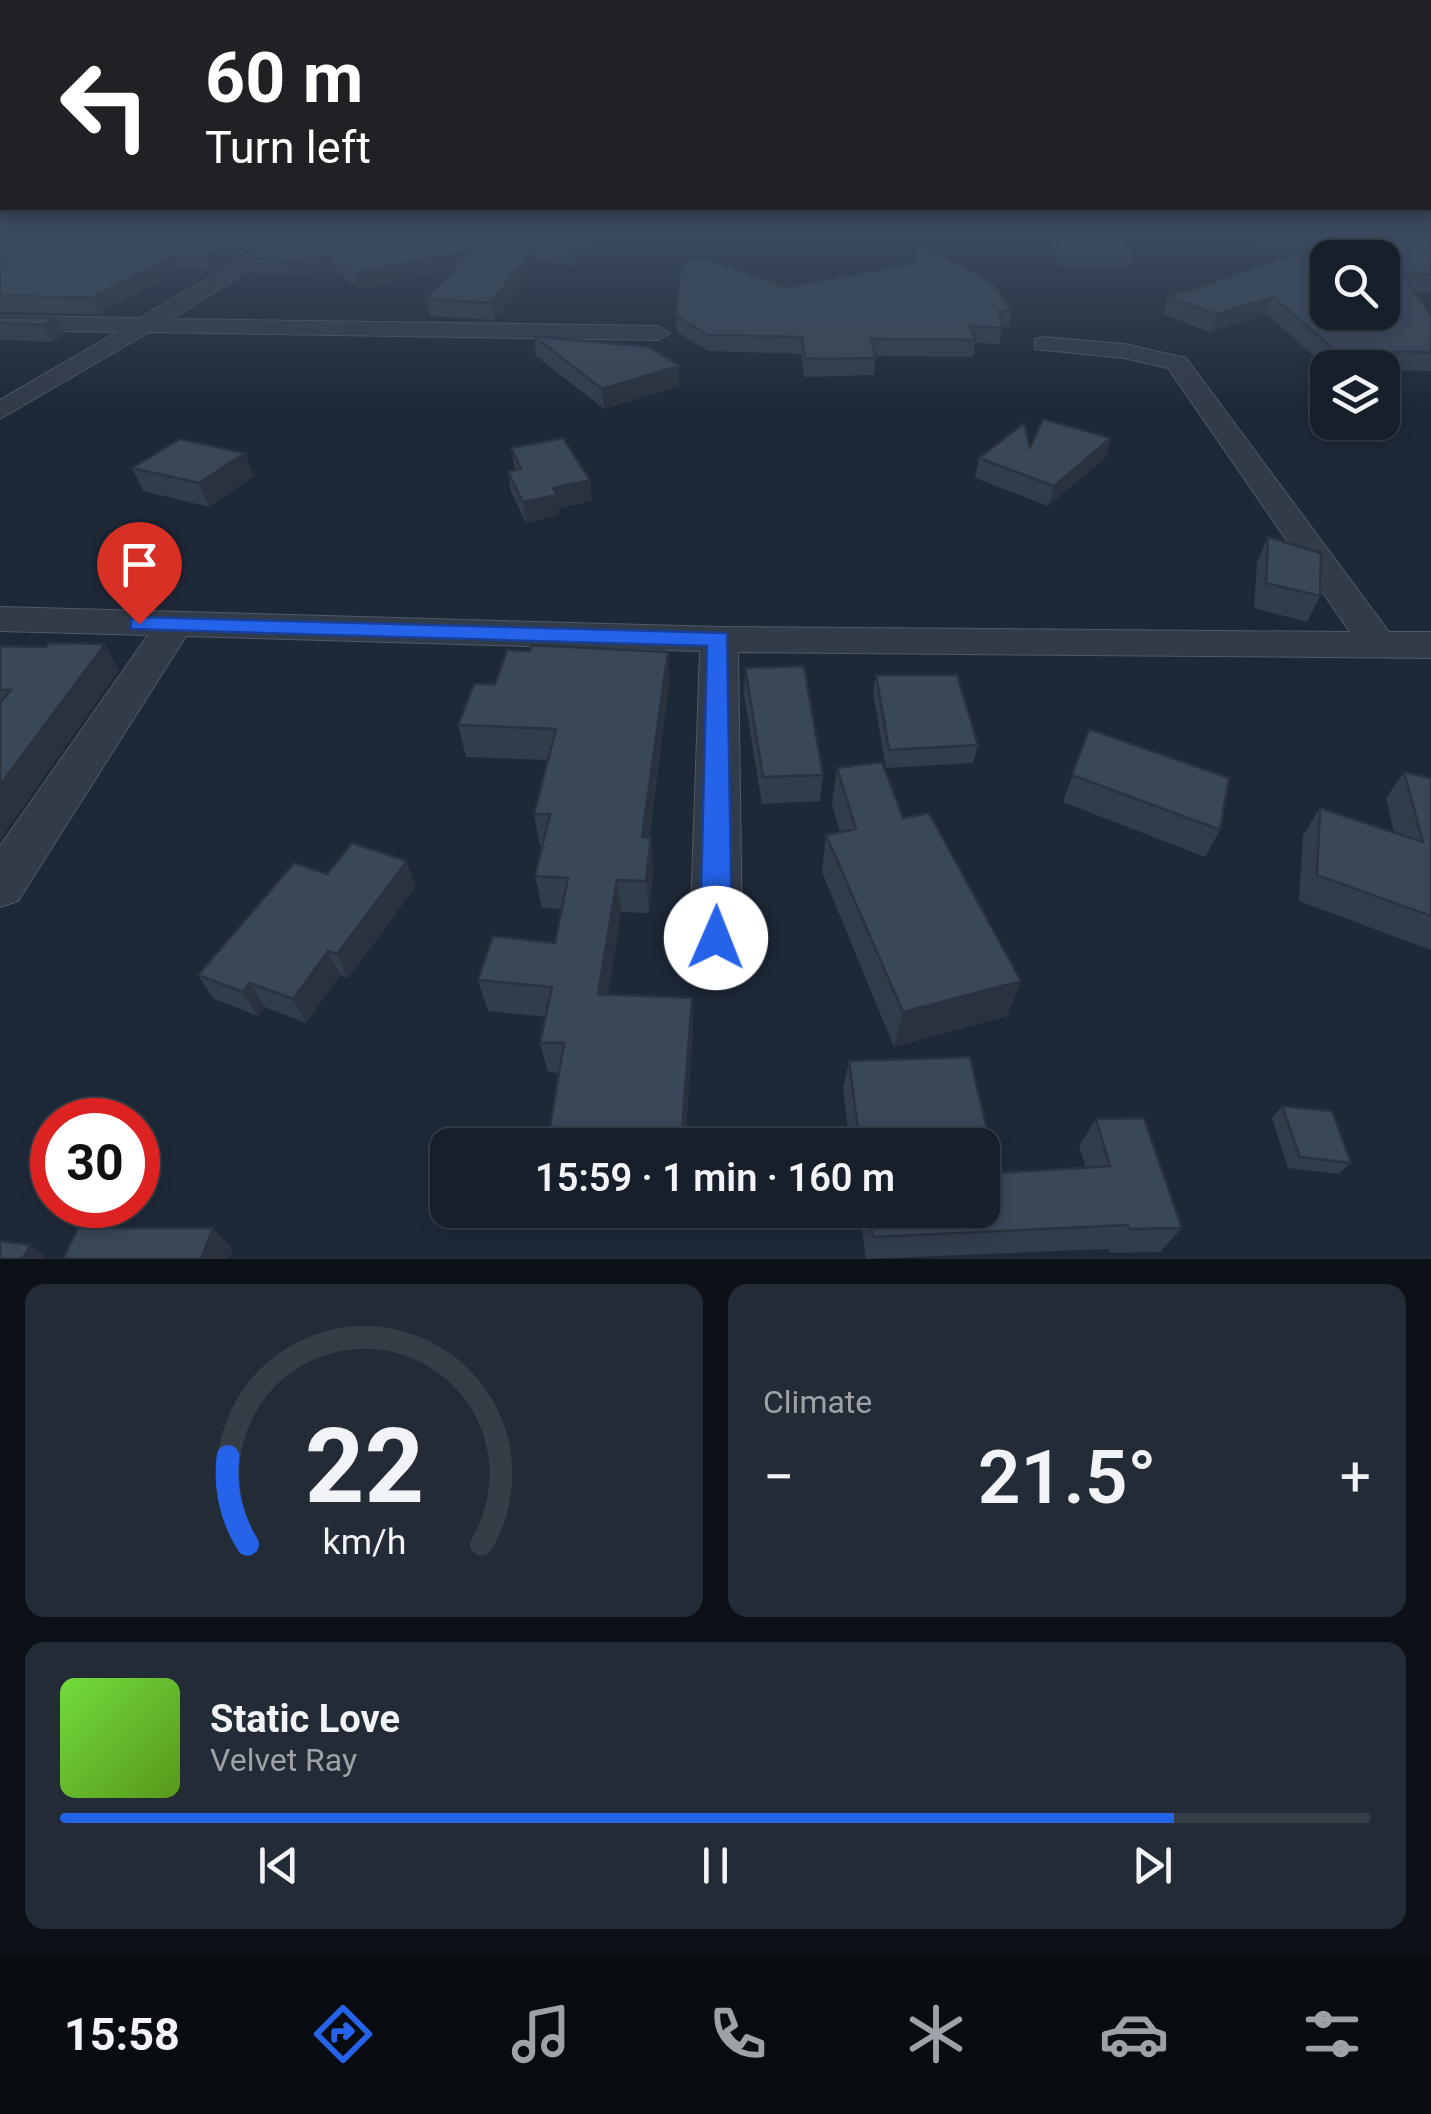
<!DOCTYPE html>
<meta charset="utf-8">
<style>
:root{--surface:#161f2a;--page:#232c36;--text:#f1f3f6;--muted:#9ea2a8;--line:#353d47;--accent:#2563eb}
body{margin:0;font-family:Roboto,sans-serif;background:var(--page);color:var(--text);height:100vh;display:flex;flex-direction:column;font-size:38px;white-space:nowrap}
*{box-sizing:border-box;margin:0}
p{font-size:32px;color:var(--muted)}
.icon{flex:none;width:55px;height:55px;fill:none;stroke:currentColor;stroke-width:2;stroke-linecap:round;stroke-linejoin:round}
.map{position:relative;height:1259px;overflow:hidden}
.details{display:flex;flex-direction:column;gap:25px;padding:25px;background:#0c1117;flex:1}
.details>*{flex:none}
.guide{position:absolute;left:0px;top:0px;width:1432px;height:210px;box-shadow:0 5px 15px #0003,0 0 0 2px var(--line);background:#202124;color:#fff;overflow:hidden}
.controls{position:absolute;left:1310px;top:240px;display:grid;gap:20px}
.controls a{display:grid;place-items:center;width:90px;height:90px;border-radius:20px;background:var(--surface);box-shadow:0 5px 15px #0003,0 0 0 2px var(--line);font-size:50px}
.speed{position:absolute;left:30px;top:1098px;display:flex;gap:20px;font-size:50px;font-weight:700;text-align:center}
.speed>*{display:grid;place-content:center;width:130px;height:130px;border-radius:50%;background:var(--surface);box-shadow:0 5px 15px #0003,0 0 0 2px var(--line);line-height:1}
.speed .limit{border:15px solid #d22;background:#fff;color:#111}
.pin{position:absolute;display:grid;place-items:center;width:85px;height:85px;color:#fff;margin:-102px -42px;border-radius:50% 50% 50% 0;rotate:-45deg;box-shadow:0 0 10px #0007}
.pin .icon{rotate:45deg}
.me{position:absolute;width:110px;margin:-55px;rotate:1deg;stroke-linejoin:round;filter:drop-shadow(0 0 8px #0008)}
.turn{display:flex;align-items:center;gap:35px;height:210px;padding:0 40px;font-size:45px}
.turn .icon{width:130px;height:130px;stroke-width:2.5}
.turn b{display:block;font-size:70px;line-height:85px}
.big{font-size:75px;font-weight:600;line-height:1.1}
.details .widget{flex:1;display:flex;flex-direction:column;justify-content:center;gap:15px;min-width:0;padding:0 35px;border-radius:20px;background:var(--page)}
.details .dial{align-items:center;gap:0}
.dial svg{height:260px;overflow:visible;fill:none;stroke:var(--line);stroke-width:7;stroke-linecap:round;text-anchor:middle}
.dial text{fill:var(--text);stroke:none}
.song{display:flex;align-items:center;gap:30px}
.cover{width:120px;height:120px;border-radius:15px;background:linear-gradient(135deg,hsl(100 70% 55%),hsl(90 70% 35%))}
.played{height:10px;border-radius:5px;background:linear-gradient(90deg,var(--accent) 85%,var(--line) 85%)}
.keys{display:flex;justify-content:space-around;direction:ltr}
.heat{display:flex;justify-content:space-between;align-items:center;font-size:55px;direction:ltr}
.details .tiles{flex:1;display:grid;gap:25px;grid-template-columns:1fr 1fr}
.widget:last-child{grid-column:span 2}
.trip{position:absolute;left:430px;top:1128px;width:570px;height:100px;border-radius:20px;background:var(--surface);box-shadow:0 5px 15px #0003,0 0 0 2px var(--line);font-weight:600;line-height:100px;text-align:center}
.dock{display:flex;height:160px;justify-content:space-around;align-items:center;background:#090c11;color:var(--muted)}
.dock .icon{width:70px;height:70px}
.dock .active{color:var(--accent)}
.dock b{font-size:45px;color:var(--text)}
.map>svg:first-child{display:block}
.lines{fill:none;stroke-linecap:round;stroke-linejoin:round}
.minor-casing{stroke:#4f5866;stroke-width:2}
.minor{fill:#323b48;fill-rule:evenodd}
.wall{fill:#323d4c}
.shaded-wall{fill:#29323e}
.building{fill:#3a4758;stroke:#29323e;stroke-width:2.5;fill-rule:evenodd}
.route{fill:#2563eb;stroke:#184099;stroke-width:2.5}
</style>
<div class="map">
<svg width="1431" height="1259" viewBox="0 0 1431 1259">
<rect width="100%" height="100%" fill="#1e2938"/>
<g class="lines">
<defs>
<path id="minor" d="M290,230H313L171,319L658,326L670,333L658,340L149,332L0,419V400L117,332L0,330V316L140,318Z
M1043,337L1124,344L1186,358L1389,632H1431V658L738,652L742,939L734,956L716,962L698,956L690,939L700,651L186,636L18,901L0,907V846L148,635L0,631V607L719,627L1350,632L1168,368L1124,358L1035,349V339Z"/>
</defs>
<use href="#minor" class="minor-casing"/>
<use href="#minor" class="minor"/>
</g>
<path class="wall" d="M0,230H283L213,271L181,269L99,314L0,312Z
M290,230H600L577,269L567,263L537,262L494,320L430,316L426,299L455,269L359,289L335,271L291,276L251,273L246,258Z
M926,230H1119L1134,256L1130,270L1058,266L1045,234Z
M1205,230H1431V293L1414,290L1431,316V371L1382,370V368H1328V369L1267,314L1210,332L1163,314L1168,297L1299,253L1204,232Z
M786,287L1012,311L1009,327H1002L999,344L975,343L973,357L875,356L874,375L804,377L801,354L708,351L677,332L676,316Z
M0,317L56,318L64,335L51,342L0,340Z
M534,336L679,366V386L604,409L536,356Z
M1111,438L1106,457L1048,506L975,478L979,458L1030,447Z
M511,448L592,501L559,508V515L526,523L511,492L508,472L515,470Z
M245,453L254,476L209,507L143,491L132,468Z
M1268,537L1320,596L1307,622L1254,608L1257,562Z
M0,646L119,670L0,839Z
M668,652L669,684L649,838L653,870L649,913L621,912L608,994L692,998L693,1028L685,1145H547L559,1073L548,1072L540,1043L546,1017L488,1011L478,980L555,943L562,909L542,908L535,876L542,846H540L534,814L548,760L466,757L458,725L495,684Z
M745,668L823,775L820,801L762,804L744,694Z
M876,675L978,745L973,763L886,768L873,693Z
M1089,729L1220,830L1205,857L1063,802Z
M837,768L903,818L1007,1016L894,1047L822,872L826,835L840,832L832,804Z
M1404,772L1431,778V950L1299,901L1303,835L1320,808L1394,833L1386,798Z
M327,874L416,886L348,978L340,975L306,1023L265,1007L258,1016L214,999L198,975Z
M970,1057L997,1173L1086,1168L1079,1146L1096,1119L1144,1118L1182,1228L1160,1252L1110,1253L1108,1249L866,1259L859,1210H982V1145H850L843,1089L849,1061Z
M1282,1106L1351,1163L1339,1174L1288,1168L1272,1118Z"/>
<path class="shaded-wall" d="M253,230H283L213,271L207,256Z
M590,230H600L577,269L575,254Z
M535,247L537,262L494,320L491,303Z
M473,250L476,265L359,289L355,273Z
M176,254L181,269L99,314L92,297Z
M331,256L335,271L291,276L286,261Z
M1273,297L1267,314L1210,332L1217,314Z
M56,318L64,335L51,342L43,325Z
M679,366V386L604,409L602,389Z
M1111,438L1106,457L1048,506L1054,486Z
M245,453L254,476L209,507L199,483Z
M590,480L592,501L559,508V515L526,523L523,502L553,488Z
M105,644L119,670L0,839V785Z
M668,652L669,684L644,869L642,837Z
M651,838L653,870L649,913L646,881Z
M407,861L416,886L348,978L337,954Z
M617,880L621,912L603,1025L598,994Z
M328,951L340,975L306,1023L293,999Z
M1021,981L1007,1016L894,1047L903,1012Z
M250,983L265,1007L258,1016L243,992Z
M692,998L693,1028L685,1145H681Z
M213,1228L233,1249L229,1259H201Z
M31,1245L45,1256L43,1259H22Z"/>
<path class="building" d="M0,230H253L207,256L176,254L92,297L0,296Z
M290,230H590L575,254L566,248L535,247L491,303L426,299L473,250L355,273L331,256L286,261L246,258Z
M1052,230H1119L1134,256L1061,253Z
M1272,230H1431V275L1402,271L1431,316V352L1336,351L1273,297L1217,314L1168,297L1330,243ZM1328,258H1382V312H1328Z
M918,244L992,282L1012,311H999L1003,328L970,326L976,340L871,339L876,358L805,359L802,337L708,335L676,316L681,264L704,257L786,287L912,264Z
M0,317L56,318L43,325L0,323Z
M534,336L649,347L679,366L602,389Z
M1043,419L1111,438L1054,486L979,458L1024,423L1030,447Z
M563,438L590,480L553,488L557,495L523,502L508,472L521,469L511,448Z
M180,439L245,453L199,483L132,468Z
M1268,537L1321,553L1320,596L1266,583Z
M49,643L105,644L0,785V703L11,690H0V646L46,647Z
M531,645L668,652L642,837L651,838L646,881L617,880L598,994L692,998L681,1145H547L564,1043H540L552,987L478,980L493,936L555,943L568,878L535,876L550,814H534L556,729L458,725L474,684H495L507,650L530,651Z
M804,666L823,775L763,777L745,668Z
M876,675H957L978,745L889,750Z
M1089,729L1229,778L1220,830L1072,775Z
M882,762L903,818L929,813L1021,981L903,1012L826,835L856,829L837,768Z
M1404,772L1431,778V916L1317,875L1320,808L1423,842Z
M352,843L407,861L337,954L328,951L293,999L250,983L243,992L198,975L294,863L327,874Z
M970,1057L997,1173L1110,1166L1096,1119L1144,1118L1182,1228L1129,1229L1128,1225L873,1237L869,1210H982V1145H860L849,1061Z
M1282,1106L1332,1111L1351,1163L1300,1157Z
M78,1228H213L201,1259H63Z
M0,1241L31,1245L22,1259H0Z"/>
<linearGradient id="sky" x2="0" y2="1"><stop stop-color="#10171f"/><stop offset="0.57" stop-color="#3b495e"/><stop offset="1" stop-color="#3b495e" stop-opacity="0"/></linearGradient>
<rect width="1431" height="407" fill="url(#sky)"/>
<path class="route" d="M139,617L727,633L732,938L727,949L716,953L705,949L700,938L707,646L131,629V619Z"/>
</svg>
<div class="controls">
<a><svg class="icon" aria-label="search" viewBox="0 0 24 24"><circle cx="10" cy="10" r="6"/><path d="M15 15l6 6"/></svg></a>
<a><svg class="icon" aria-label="layers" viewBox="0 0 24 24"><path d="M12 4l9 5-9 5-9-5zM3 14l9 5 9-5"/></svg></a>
</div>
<div class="speed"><div class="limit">30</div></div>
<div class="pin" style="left:139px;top:624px;background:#d93025"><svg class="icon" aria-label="arrive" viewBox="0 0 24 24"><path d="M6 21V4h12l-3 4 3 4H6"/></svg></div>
<svg class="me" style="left:716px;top:938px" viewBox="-20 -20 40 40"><circle r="19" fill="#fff"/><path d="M0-13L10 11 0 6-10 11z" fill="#2563eb"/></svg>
<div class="trip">15:59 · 1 min · 160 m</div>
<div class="guide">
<div class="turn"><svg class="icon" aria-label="left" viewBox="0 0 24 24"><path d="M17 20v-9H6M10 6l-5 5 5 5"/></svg><div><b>60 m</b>Turn left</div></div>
</div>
</div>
<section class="details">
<div class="tiles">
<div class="widget dial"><svg viewBox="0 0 100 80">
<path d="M14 69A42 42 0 1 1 86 69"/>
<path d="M14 69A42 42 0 0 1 8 42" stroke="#2563eb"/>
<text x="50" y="56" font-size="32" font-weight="700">22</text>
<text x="50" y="72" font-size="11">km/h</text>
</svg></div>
<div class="widget"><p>Climate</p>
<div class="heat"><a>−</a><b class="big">21.5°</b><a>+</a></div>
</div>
<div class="widget">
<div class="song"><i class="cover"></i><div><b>Static Love</b><p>Velvet Ray</p></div></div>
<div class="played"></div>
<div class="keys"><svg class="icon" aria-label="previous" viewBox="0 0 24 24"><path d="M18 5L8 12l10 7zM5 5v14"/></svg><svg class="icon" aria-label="pause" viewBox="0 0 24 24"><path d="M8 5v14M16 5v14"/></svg><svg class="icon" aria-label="next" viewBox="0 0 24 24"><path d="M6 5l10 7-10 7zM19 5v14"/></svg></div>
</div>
</div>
</section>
<nav class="dock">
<b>15:58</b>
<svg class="icon active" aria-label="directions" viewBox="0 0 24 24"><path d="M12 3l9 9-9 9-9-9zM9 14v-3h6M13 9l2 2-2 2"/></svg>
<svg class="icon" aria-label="music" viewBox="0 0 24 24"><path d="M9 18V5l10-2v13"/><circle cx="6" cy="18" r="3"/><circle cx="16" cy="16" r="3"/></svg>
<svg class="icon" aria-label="phone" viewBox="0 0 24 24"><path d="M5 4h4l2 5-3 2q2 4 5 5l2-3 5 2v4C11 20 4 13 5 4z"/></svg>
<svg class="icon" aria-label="climate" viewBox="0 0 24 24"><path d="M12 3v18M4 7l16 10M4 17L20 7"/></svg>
<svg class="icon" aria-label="car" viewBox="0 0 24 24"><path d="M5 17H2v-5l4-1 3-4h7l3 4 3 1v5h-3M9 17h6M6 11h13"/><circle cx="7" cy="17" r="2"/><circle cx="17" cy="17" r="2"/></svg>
<svg class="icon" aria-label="filters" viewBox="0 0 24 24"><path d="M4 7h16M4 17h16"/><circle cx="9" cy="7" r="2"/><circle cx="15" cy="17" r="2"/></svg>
</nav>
